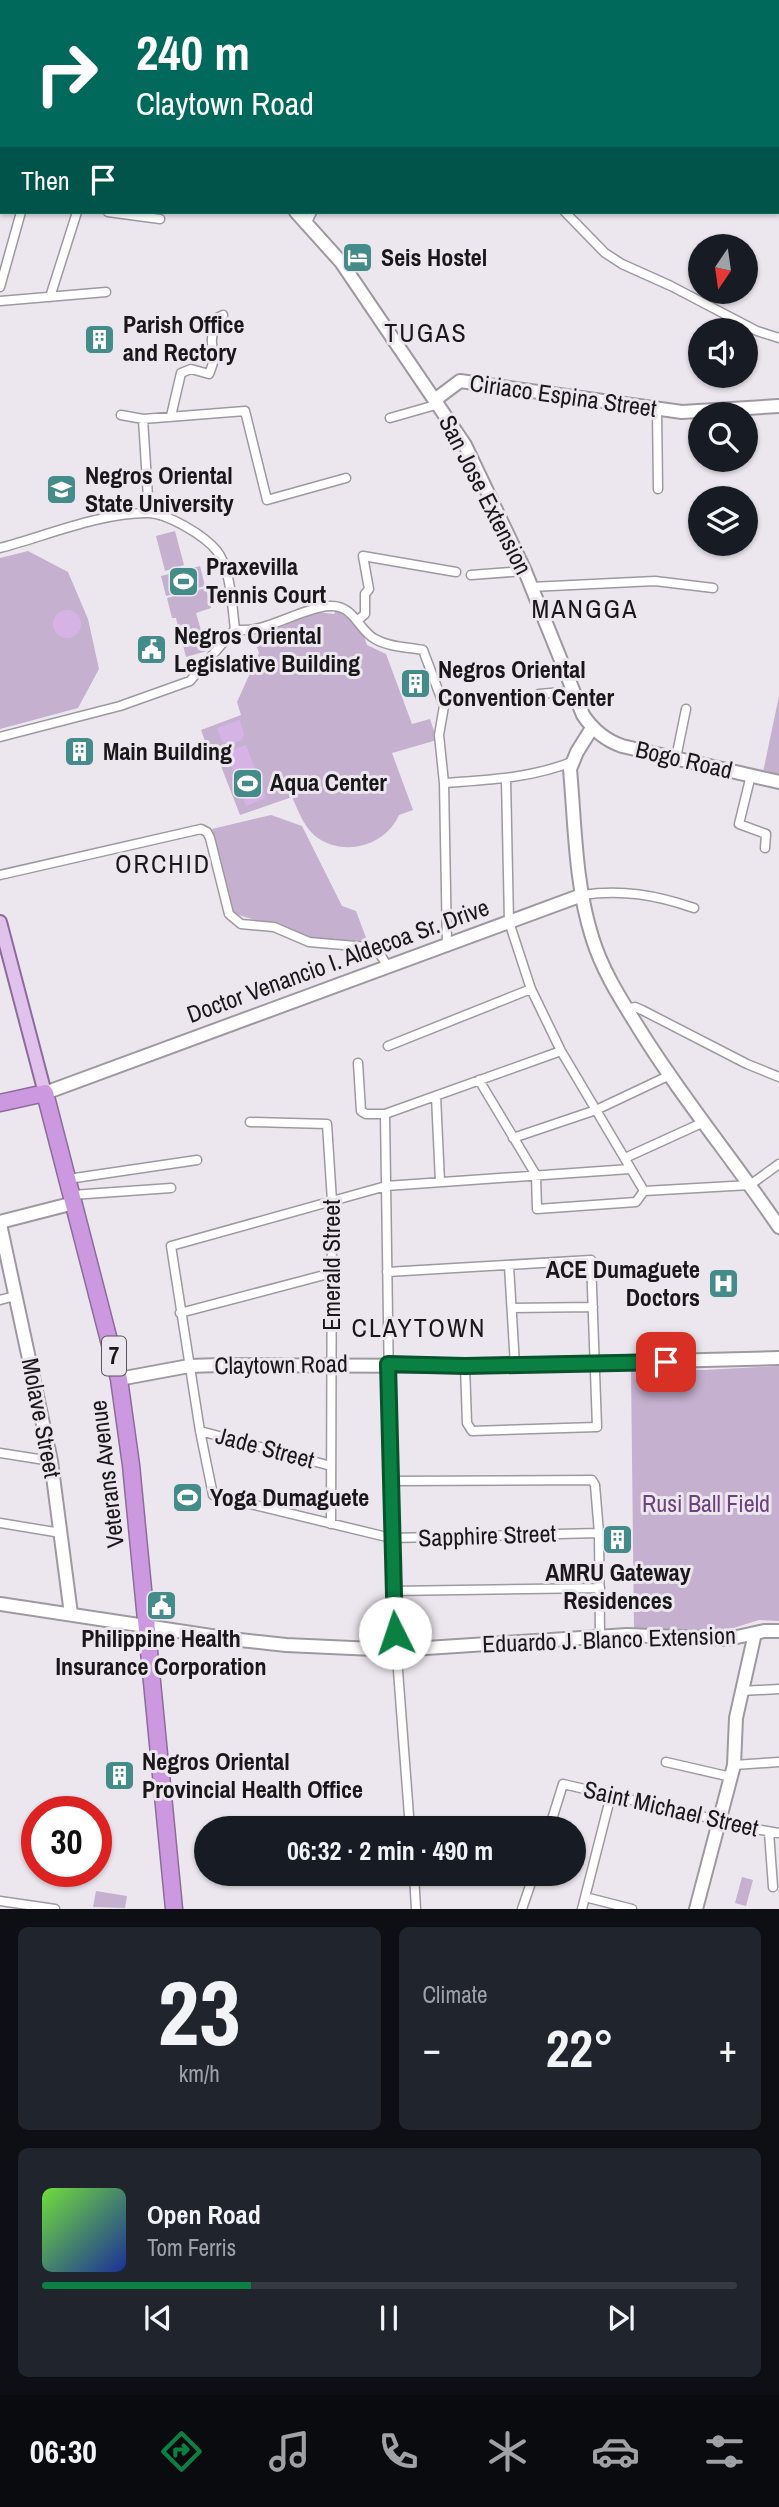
<!DOCTYPE html>
<meta charset="utf-8">
<style>
:root{--surface:#171b24;--page:#20242c;--text:#f1f3f6;--muted:#9ea1a6;--line:#363941;--accent:#0b8043}
body{margin:0;font-family:"Archivo Narrow",sans-serif;background:var(--page);color:var(--text);height:100vh;display:flex;flex-direction:column;font-size:26px;white-space:nowrap}
*{box-sizing:border-box;margin:0}
p{font-size:23px;color:var(--muted)}
.icon{flex:none;width:38px;height:38px;fill:none;stroke:currentColor;stroke-width:2;stroke-linecap:round;stroke-linejoin:round}
.map{position:relative;height:1909px;overflow:hidden}
.details{display:flex;flex-direction:column;gap:18px;padding:18px;background:#0d0f14;flex:1}
.details>*{flex:none}
.hud{position:absolute;left:0px;top:0px;width:780px;height:214px;box-shadow:0 2px 5px #0004;background:#00695c;color:#fff;overflow:hidden}
.needle{width:46px;rotate:193deg}
.tools{position:absolute;left:688px;top:234px;display:grid;gap:14px}
.tools a{display:grid;place-items:center;width:70px;height:70px;border-radius:50%;background:var(--surface);box-shadow:0 2px 5px #0004;font-size:35px}
.speed{position:absolute;left:21px;top:1796px;display:flex;gap:14px;font-size:35px;font-weight:700;text-align:center}
.speed>*{display:grid;place-content:center;width:91px;height:91px;border-radius:50%;background:var(--surface);box-shadow:0 2px 5px #0004;line-height:1}
.speed .limit{border:10px solid #d22;background:#fff;color:#111}
.pin{position:absolute;display:grid;place-items:center;width:60px;height:60px;color:#fff;margin:-30px;border-radius:14px;box-shadow:0 4px 10px #0006}
.me{position:absolute;width:77px;margin:-38px;rotate:356deg;stroke-linejoin:round;filter:drop-shadow(0 0 5px #0008)}
.turn{display:flex;align-items:center;gap:24px;height:147px;padding:0 21px;font-size:32px}
.turn .icon{width:91px;height:91px;stroke-width:2.5}
.turn b{display:block;font-size:49px;line-height:60px}
.then{display:flex;align-items:center;height:66px;padding:0 21px;background:#0003;gap:14px;font-size:26px}
.big{font-size:52px;font-weight:700;line-height:1.1}
.details .card{flex:1;display:flex;flex-direction:column;justify-content:center;gap:10px;min-width:0;padding:0 24px;border-radius:10px;background:var(--page)}
.details .dial{align-items:center;gap:0}
.dial b{font-size:91px;line-height:1}
.song{display:flex;align-items:center;gap:21px}
.cover{width:84px;height:84px;border-radius:10px;background:linear-gradient(135deg,hsl(100 70% 55%),hsl(230 70% 35%))}
.played{height:7px;border-radius:4px;background:linear-gradient(90deg,var(--accent) 30%,var(--line) 30%)}
.keys{display:flex;justify-content:space-around;direction:ltr}
.heat{display:flex;justify-content:space-between;align-items:center;font-size:38px;direction:ltr}
.details .tiles{flex:1;display:grid;gap:18px;grid-template-columns:1fr 1fr}
.card:last-child{grid-column:span 2}
.trip{position:absolute;left:194px;top:1816px;width:392px;height:70px;border-radius:35px;background:var(--surface);box-shadow:0 2px 5px #0004;font-weight:700;line-height:70px;text-align:center}
.dock{display:flex;height:112px;justify-content:space-around;align-items:center;background:#090b0e;color:var(--muted)}
.dock .icon{width:49px;height:49px}
.dock .active{color:var(--accent)}
.dock b{font-size:32px;color:var(--text)}
.map>svg:first-child{display:block}
.green{fill:#c5b0cf}
.water{fill:#d6b3e5}
.lines{fill:none;stroke-linecap:round;stroke-linejoin:round}
.street-casing{stroke:#9e99a0;stroke-width:11}
.secondary-casing{stroke:#9e99a0;stroke-width:16}
.primary-casing{stroke:#8d6c9b;stroke-width:16}
.highway-casing{stroke:#8d6c9b;stroke-width:19}
.street{stroke:#fff;stroke-width:8}
.secondary{stroke:#fff;stroke-width:12}
.primary{stroke:#e0c2ed;stroke-width:12}
.highway{stroke:#cc99e1;stroke-width:16}
.route-casing{stroke:#07532c;stroke-width:18}
.route{stroke:#0b8043;stroke-width:12}
.labels{text-anchor:middle;stroke-width:6;stroke-linejoin:round;paint-order:stroke}
.shield{fill:#ece7ee;stroke:#58555a;stroke-width:2}
.shield-label{font-size:23px;font-weight:bold;fill:#19171a}
.poi-label{font-size:24px;font-weight:bold;fill:#19171a;stroke:#ece7ee;text-anchor:start}
.street-label{font-size:24px;fill:#19171a;stroke:#ece7ee}
.park-label{font-size:24px;fill:#6d407f;stroke:#ece7ee}
.neighbourhood-label{font-size:26px;letter-spacing:2px;fill:#19171a;stroke:#ece7ee}
</style>
<div class="map">
<svg width="779" height="1909" viewBox="0 0 779 1909">
<rect width="100%" height="100%" fill="#ece7ee"/>
<path class="green" d="M175,531L184,565L165,571L156,536Z
M28,551L68,572L88,619L99,669L78,708L0,729V558Z
M200,566L205,586L166,596L161,576Z
M206,588L211,608L196,613L207,651L186,657L176,618H172L167,598Z
M337,609L358,620L367,645L386,654L412,724L430,719L437,740L392,753L413,810L399,815C385,847 341,858 314,835C303,825 298,810 292,797L240,815L219,761L213,763L201,730L241,715L237,702L259,653L253,637L317,612L334,614Z
M779,696V776L763,772Z
M271,815L302,826L342,906L356,911L368,943L306,938L285,929L232,913L212,829Z
M779,1366V1621L759,1620L724,1631L634,1630L631,1369L704,1370Z
M742,1877L753,1880L746,1906L735,1903Z
M96,1891L127,1896L125,1908L93,1907Z"/>
<path class="water" d="M53 624a14 14 0 1 1 28 0a14 14 0 1 1-28 0Z
M240,720L244,734L242,740L228,745L222,741L217,728Z
M246,745L266,798L246,806L226,752Z"/>
<g class="lines">
<defs>
<path id="street" d="M454,2L455,0
M710,2L711,0
M775,2L776,0
M0,201H2
M108,212L160,219
M565,212L605,253L622,264L671,286L757,331L779,338
M307,222L312,212
M0,287L21,212
M50,297L77,212
M0,301L106,292
M657,409L658,489
M121,415L143,419L245,411L267,500L346,478
M171,416L181,373L191,369L209,374C216,357 213,360 212,343C211,335 215,326 217,318L223,315
M390,418L439,404
M143,419L149,513
M0,548C46,536 99,513 147,513C167,513 204,535 217,551C231,569 232,607 235,629L190,681L120,706L0,737
M471,575L525,571
M531,587L655,581L713,588
M358,620L365,614V594L369,589L363,556L456,572
M235,629C261,636 300,608 329,606C354,604 358,630 375,639C389,647 407,647 423,650L444,706L439,735L444,783L447,945
M539,694L574,691
M676,758L686,709
M751,775L739,824L766,834L765,848
M506,779L509,922L531,989L561,1051L644,1191
M444,783C488,780 533,778 574,761
M0,875L201,829L207,832L210,838L229,914L241,924L274,927L309,942L367,947L380,954L388,967
M582,895C622,889 656,895 694,908
M626,1009L635,1007L642,1010L747,1064L779,1077
M388,1046L531,989
M358,1063L361,1111L366,1114H385L561,1051
M479,1080L536,1175L537,1209L636,1202L644,1191
M436,1096L440,1182
M385,1114L392,1591L410,1829
M250,1122L327,1124L332,1201L331,1524
M513,1138L596,1110L668,1076
M625,1158L704,1122
M68,1179L197,1160
M644,1191L750,1185L779,1164
M72,1195L171,1188
M509,1266L515,1365
M387,1272L591,1260L597,1427L472,1431L467,1423L465,1366
M0,1300L15,1296
M512,1308L593,1307
M180,1313L332,1273
M200,1431L331,1466
M0,1453L51,1461
M390,1481L592,1480L595,1485L599,1533L600,1637
M0,1523L61,1533
M599,1533L391,1538L213,1495L200,1431L171,1246L386,1186L630,1169
M392,1591L600,1588
M741,1691L779,1689
M666,1762L731,1777
M734,1765L779,1762
M549,1829L563,1784L761,1830L779,1833
M769,1832L773,1887
M414,1874L416,1909
M585,1897L632,1909
M0,1901L55,1909
M522,1909L534,1874
M582,1909L611,1795"/>
<path id="secondary" d="M0,10L2,12
M296,212L341,262L465,445L525,571L583,715C593,730 605,740 622,746L779,782
M436,399L460,381L682,412L779,406
M592,728L577,752L570,769C575,825 575,883 592,937C602,970 620,998 638,1027C681,1097 733,1159 779,1227
M45,1093L582,895
M0,1222L74,1203
M0,1224L51,1461L71,1614
M119,1379L189,1366L221,1365L465,1366L779,1358
M0,1604L231,1639L286,1645L396,1650L627,1635L728,1639L764,1631H779
M696,1909L734,1765L736,1718L755,1633"/>
<path id="primary" d="M0,922L45,1093"/>
<path id="highway" d="M0,1103L45,1093L119,1379L131,1465L174,1909"/>
</defs>
<use href="#street" class="street-casing"/>
<use href="#secondary" class="secondary-casing"/>
<use href="#primary" class="primary-casing"/>
<use href="#highway" class="highway-casing"/>
<use href="#street" class="street"/>
<use href="#secondary" class="secondary"/>
<use href="#primary" class="primary"/>
<use href="#highway" class="highway"/>
</g>
<g class="lines">
<defs>
<path id="route" d="M395,1633L388,1364L465,1366L666,1362"/>
</defs>
<use href="#route" class="route-casing"/>
<use href="#route" class="route"/>
</g>
<defs>
<symbol id="hotel-square" viewBox="-11 -11 22 22"><rect x="-9" y="-9" width="18" height="18" rx="4" fill="#448c89" stroke="#ece7ee"/><path d="M-6-4.5h1.5V1H6V5H4.5V3h-9V5H-6ZM-4 0a1.8 1.8 0 1 1 3.6 0ZM.5 0V-2.5h3Q6-2.5 6 0Z" fill="#fff"/></symbol>
<symbol id="building-square" viewBox="-11 -11 22 22"><rect x="-9" y="-9" width="18" height="18" rx="4" fill="#448c89" stroke="#ece7ee"/><path d="M-4-6H4V6H1V3H-1V6H-4ZM-2.5-4.3h1.7v1.8h-1.7ZM.8-4.3h1.7v1.8H.8ZM-2.5-1h1.7V.8h-1.7ZM.8-1h1.7V.8H.8Z" fill="#fff"/></symbol>
<symbol id="university-square" viewBox="-11 -11 22 22"><rect x="-9" y="-9" width="18" height="18" rx="4" fill="#448c89" stroke="#ece7ee"/><path d="M0-5L7-2L0 1L-7-2ZM-4 1L0 2.5L4 1V4Q0 6-4 4Z" fill="#fff"/></symbol>
<symbol id="stadium-square" viewBox="-11 -11 22 22"><rect x="-9" y="-9" width="18" height="18" rx="4" fill="#448c89" stroke="#ece7ee"/><path d="M0-5a6.5 5 0 1 0 0 10a6.5 5 0 1 0 0-10ZM-3.5-1.8h7v3.6h-7Z" fill="#fff"/></symbol>
<symbol id="civic-square" viewBox="-11 -11 22 22"><rect x="-9" y="-9" width="18" height="18" rx="4" fill="#448c89" stroke="#ece7ee"/><path d="M-.6-6.5H3V-4.5H.6V-3L4-1V1h2V6H-6V1h2V-1L-.6-3ZM-1.2 2.5V6h2.4V2.5Z" fill="#fff"/></symbol>
<symbol id="hospital-square" viewBox="-11 -11 22 22"><rect x="-9" y="-9" width="18" height="18" rx="4" fill="#448c89" stroke="#ece7ee"/><path d="M-5-5h3v3.5h4V-5h3V5h-3V1.5h-4V5h-3Z" fill="#fff"/></symbol>
</defs>
<g fill-rule="evenodd">
<use href="#hotel-square" x="340" y="240" width="35" height="35"/>
<use href="#building-square" x="82" y="322" width="35" height="35"/>
<use href="#university-square" x="44" y="472" width="35" height="35"/>
<use href="#stadium-square" x="166" y="564" width="35" height="35"/>
<use href="#civic-square" x="134" y="632" width="35" height="35"/>
<use href="#building-square" x="398" y="666" width="35" height="35"/>
<use href="#building-square" x="62" y="734" width="35" height="35"/>
<use href="#stadium-square" x="230" y="766" width="35" height="35"/>
<use href="#hospital-square" x="706" y="1266" width="35" height="35"/>
<use href="#stadium-square" x="170" y="1480" width="35" height="35"/>
<use href="#building-square" x="600" y="1522" width="35" height="35"/>
<use href="#civic-square" x="144" y="1588" width="35" height="35"/>
<use href="#building-square" x="102" y="1758" width="35" height="35"/>
</g>
<g class="labels">
<rect class="shield" x="102" y="1336.5" width="24" height="39" rx="5"/>
<g class="shield-label">
<text x="114" y="1364">7</text>
</g>
<g class="poi-label">
<text x="381" y="266">Seis Hostel</text>
<text x="123" y="333">Parish Office<tspan x="123" dy="28">and Rectory</tspan></text>
<text x="85" y="484">Negros Oriental<tspan x="85" dy="28">State University</tspan></text>
<text x="206" y="575">Praxevilla<tspan x="206" dy="28">Tennis Court</tspan></text>
<text x="174" y="644">Negros Oriental<tspan x="174" dy="28">Legislative Building</tspan></text>
<text x="438" y="678">Negros Oriental<tspan x="438" dy="28">Convention Center</tspan></text>
<text x="103" y="760">Main Building</text>
<text x="270" y="791">Aqua Center</text>
<text x="700" y="1278" text-anchor="end">ACE Dumaguete<tspan x="700" dy="28">Doctors</tspan></text>
<text x="210" y="1506">Yoga Dumaguete</text>
<text x="618" y="1581" text-anchor="middle">AMRU Gateway<tspan x="618" dy="28">Residences</tspan></text>
<text x="161" y="1647" text-anchor="middle">Philippine Health<tspan x="161" dy="28">Insurance Corporation</tspan></text>
<text x="142" y="1770">Negros Oriental<tspan x="142" dy="28">Provincial Health Office</tspan></text>
</g>
<g class="street-label">
<text transform="translate(563 396) rotate(8)" y="8">Ciriaco Espina Street</text>
<text transform="translate(485 495) rotate(63)" y="8">San Jose Extension</text>
<text transform="translate(684 760) rotate(13)" y="8">Bogo Road</text>
<text transform="translate(338 961) rotate(-20)" y="8">Doctor Venancio I. Aldecoa Sr. Drive</text>
<text transform="translate(332 1265) rotate(-90)" y="8">Emerald Street</text>
<text transform="translate(281 1365) rotate(-1)" y="8">Claytown Road</text>
<text transform="translate(41 1418) rotate(79)" y="8">Molave Street</text>
<text transform="translate(265 1448) rotate(15)" y="8">Jade Street</text>
<text transform="translate(107 1474) rotate(-97)" y="8">Veterans Avenue</text>
<text transform="translate(487 1536) rotate(-2)" y="8">Sapphire Street</text>
<text transform="translate(609 1640) rotate(-2)" y="8">Eduardo J. Blanco Extension</text>
<text transform="translate(671 1809) rotate(13)" y="8">Saint Michael Street</text>
</g>
<g class="park-label">
<text x="706" y="1512">Rusi Ball Field</text>
</g>
<g class="neighbourhood-label">
<text x="426" y="342">TUGAS</text>
<text x="585" y="618">MANGGA</text>
<text x="163" y="873">ORCHID</text>
<text x="419" y="1337">CLAYTOWN</text>
</g>
</g>
</svg>
<div class="tools">
<a><svg class="needle" viewBox="-14 -14 28 28"><path d="M0-13l5 13h-10z" fill="#e53935"/><path d="M0 13l5-13h-10z" fill="#9ea1a6"/></svg></a>
<a><svg class="icon" aria-label="sound" viewBox="0 0 24 24"><path d="M4 9h4l5-4v14l-5-4H4zM17 9q2 3 0 6"/></svg></a>
<a><svg class="icon" aria-label="search" viewBox="0 0 24 24"><circle cx="10" cy="10" r="6"/><path d="M15 15l6 6"/></svg></a>
<a><svg class="icon" aria-label="layers" viewBox="0 0 24 24"><path d="M12 4l9 5-9 5-9-5zM3 14l9 5 9-5"/></svg></a>
</div>
<div class="speed"><div class="limit">30</div></div>
<div class="pin" style="left:666px;top:1362px;background:#d93025"><svg class="icon" aria-label="arrive" viewBox="0 0 24 24"><path d="M6 21V4h12l-3 4 3 4H6"/></svg></div>
<svg class="me" style="left:395px;top:1633px" viewBox="-20 -20 40 40"><circle r="19" fill="#fff"/><path d="M0-13L10 11 0 6-10 11z" fill="#0b8043"/></svg>
<div class="trip">06:32 · 2 min · 490 m</div>
<div class="hud">
<div class="turn"><svg class="icon" aria-label="right" viewBox="0 0 24 24"><path d="M7 20v-9h11M14 6l5 5-5 5"/></svg><div><b>240 m</b>Claytown Road</div></div>
<div class="then">Then<svg class="icon" aria-label="arrive" viewBox="0 0 24 24"><path d="M6 21V4h12l-3 4 3 4H6"/></svg></div>
</div>
</div>
<section class="details">
<div class="tiles">
<div class="card dial"><b>23</b><p>km/h</p></div>
<div class="card"><p>Climate</p>
<div class="heat"><a>−</a><b class="big">22°</b><a>+</a></div>
</div>
<div class="card">
<div class="song"><i class="cover"></i><div><b>Open Road</b><p>Tom Ferris</p></div></div>
<div class="played"></div>
<div class="keys"><svg class="icon" aria-label="previous" viewBox="0 0 24 24"><path d="M18 5L8 12l10 7zM5 5v14"/></svg><svg class="icon" aria-label="pause" viewBox="0 0 24 24"><path d="M8 5v14M16 5v14"/></svg><svg class="icon" aria-label="next" viewBox="0 0 24 24"><path d="M6 5l10 7-10 7zM19 5v14"/></svg></div>
</div>
</div>
</section>
<nav class="dock">
<b>06:30</b>
<svg class="icon active" aria-label="directions" viewBox="0 0 24 24"><path d="M12 3l9 9-9 9-9-9zM9 14v-3h6M13 9l2 2-2 2"/></svg>
<svg class="icon" aria-label="music" viewBox="0 0 24 24"><path d="M9 18V5l10-2v13"/><circle cx="6" cy="18" r="3"/><circle cx="16" cy="16" r="3"/></svg>
<svg class="icon" aria-label="phone" viewBox="0 0 24 24"><path d="M5 4h4l2 5-3 2q2 4 5 5l2-3 5 2v4C11 20 4 13 5 4z"/></svg>
<svg class="icon" aria-label="climate" viewBox="0 0 24 24"><path d="M12 3v18M4 7l16 10M4 17L20 7"/></svg>
<svg class="icon" aria-label="car" viewBox="0 0 24 24"><path d="M5 17H2v-5l4-1 3-4h7l3 4 3 1v5h-3M9 17h6M6 11h13"/><circle cx="7" cy="17" r="2"/><circle cx="17" cy="17" r="2"/></svg>
<svg class="icon" aria-label="filters" viewBox="0 0 24 24"><path d="M4 7h16M4 17h16"/><circle cx="9" cy="7" r="2"/><circle cx="15" cy="17" r="2"/></svg>
</nav>
